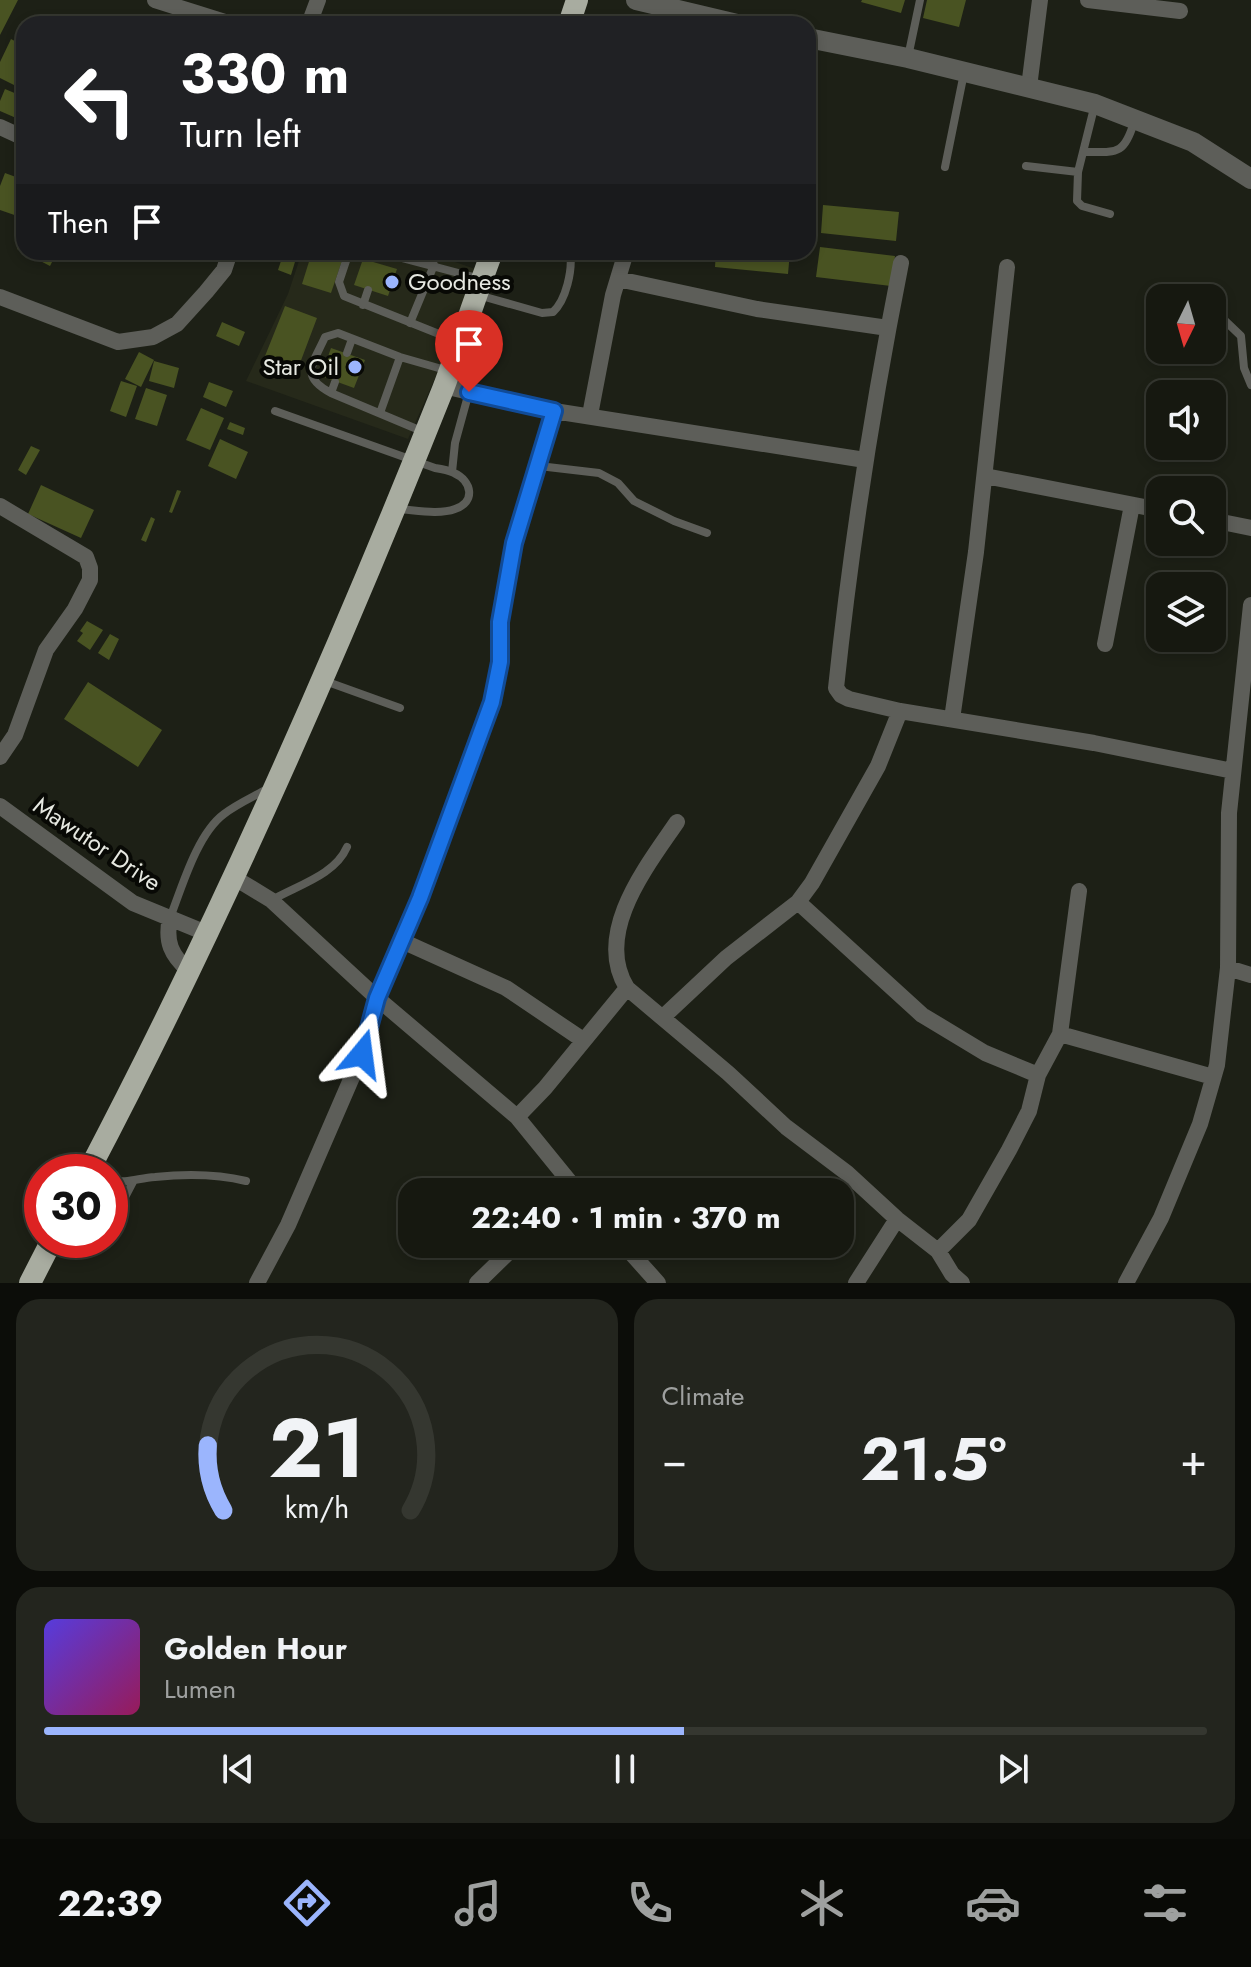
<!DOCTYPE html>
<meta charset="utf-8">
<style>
:root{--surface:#161810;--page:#23251e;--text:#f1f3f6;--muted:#9ea09f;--line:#353730;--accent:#9bb5fd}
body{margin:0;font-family:Jost,sans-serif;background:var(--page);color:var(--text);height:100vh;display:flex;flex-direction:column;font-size:30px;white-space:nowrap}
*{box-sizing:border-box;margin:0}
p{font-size:26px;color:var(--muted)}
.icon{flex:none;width:44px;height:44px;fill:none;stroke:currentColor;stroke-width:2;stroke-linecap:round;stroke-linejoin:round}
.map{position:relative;height:1283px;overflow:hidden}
.panel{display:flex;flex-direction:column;gap:16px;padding:16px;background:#0c0d09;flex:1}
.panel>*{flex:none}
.banner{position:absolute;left:16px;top:16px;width:800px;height:244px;border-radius:24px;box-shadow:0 4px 12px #0003,0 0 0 2px var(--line);background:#202124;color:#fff;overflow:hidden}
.needle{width:52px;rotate:185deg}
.buttons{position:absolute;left:1146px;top:284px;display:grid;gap:16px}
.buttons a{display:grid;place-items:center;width:80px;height:80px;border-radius:16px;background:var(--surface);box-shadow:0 4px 12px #0003,0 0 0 2px var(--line);font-size:40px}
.speed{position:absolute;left:24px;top:1154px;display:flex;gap:16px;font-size:40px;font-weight:700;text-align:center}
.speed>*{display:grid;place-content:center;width:104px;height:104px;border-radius:50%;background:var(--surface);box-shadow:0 4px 12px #0003,0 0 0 2px var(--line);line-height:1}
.speed .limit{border:12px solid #d22;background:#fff;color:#111}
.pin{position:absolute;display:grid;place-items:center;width:68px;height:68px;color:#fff;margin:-82px -34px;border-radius:50% 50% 50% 0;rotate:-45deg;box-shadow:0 0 8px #0007}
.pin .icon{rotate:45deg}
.me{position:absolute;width:88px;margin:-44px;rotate:16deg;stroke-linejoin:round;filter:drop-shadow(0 0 6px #0008)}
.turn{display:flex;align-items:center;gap:28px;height:168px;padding:0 32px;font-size:36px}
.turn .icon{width:104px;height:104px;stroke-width:2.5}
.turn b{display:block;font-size:56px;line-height:68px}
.then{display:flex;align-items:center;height:76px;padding:0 32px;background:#0003;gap:16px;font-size:30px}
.big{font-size:60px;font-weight:700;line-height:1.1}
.panel .tile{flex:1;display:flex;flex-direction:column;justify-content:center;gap:12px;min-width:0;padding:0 28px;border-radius:24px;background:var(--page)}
.panel .dial{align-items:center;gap:0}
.dial svg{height:208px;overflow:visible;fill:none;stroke:var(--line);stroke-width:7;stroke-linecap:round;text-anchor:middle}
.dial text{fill:var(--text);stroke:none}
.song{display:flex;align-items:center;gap:24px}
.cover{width:96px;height:96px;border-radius:12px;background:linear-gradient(135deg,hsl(250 70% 55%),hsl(330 70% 35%))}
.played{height:8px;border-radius:4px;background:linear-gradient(90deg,var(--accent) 55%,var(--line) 55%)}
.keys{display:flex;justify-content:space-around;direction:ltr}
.heat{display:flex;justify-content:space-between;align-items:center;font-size:44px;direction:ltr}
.panel .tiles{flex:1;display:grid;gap:16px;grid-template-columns:1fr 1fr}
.tile:last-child{grid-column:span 2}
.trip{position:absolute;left:398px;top:1178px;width:456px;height:80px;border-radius:24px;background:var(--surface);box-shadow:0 4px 12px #0003,0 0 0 2px var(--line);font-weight:700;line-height:80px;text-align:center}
.menu{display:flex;height:128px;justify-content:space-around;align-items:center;background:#090a06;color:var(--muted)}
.menu .icon{width:56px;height:56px}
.menu .on{color:var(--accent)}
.menu b{font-size:36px;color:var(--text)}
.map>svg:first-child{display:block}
.built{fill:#26291a}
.building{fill:#495322}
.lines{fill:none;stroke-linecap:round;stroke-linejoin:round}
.service{stroke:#5d5e59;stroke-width:8}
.minor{stroke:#5d5e59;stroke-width:16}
.tertiary{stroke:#5d5e59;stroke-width:20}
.trunk{stroke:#a8aca0;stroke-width:22}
.route-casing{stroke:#114b97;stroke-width:20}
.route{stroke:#1a73e8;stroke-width:14}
.poi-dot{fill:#9bb5fd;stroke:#080905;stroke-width:3}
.labels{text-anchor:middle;stroke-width:8;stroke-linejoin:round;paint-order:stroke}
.poi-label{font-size:24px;fill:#e6e8e1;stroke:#080905;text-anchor:start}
.street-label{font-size:24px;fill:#e6e8e1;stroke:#080905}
</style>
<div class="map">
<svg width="1251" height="1283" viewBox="0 0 1251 1283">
<rect width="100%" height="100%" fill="#1d2016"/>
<path class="built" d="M302,252H427L475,269L448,349L408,439L246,381L288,294Z"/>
<path class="building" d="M0,0H18L0,35Z
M862,0H905L901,13L861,2Z
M927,0H966L959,27L923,18Z
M11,39L24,46V90L0,78V62Z
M5,89L24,97L23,121L0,111V101Z
M5,173L24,180L23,218L0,210V186Z
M823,205L899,212L896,241L821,233Z
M24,234V252H57L50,266L17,249Z
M820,247L895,256L891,286L816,277Z
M77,252H109L106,262Z
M284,252H298L291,275L278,270Z
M312,252H345L331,293L302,284Z
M716,252H790L788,274L715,267Z
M363,259L397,269L388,296L354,285Z
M285,306L317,318L294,379L261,366Z
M222,322L245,332L239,346L216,336Z
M331,348L365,360L354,388L321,376Z
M139,352L154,360L141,387L125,379Z
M154,361L179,368L174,388L149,381Z
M121,381L137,386L126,417L110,411Z
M209,382L233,391L226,407L203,397Z
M146,388L167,395L157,426L135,419Z
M201,408L224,418L210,450L186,440Z
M230,422L245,428L243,435L227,429Z
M220,439L248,452L236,479L208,466Z
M31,446L40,450L26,475L18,470Z
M41,485L94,510L81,538L28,514Z
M177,490L181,491L172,513L169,512Z
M151,517L155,519L146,542L141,540Z
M87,621L103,630L90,650L77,641L83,633L80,631Z
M110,634L119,639L109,660L98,653Z
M88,682L162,730L138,767L64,719Z"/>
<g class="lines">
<path class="service" d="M908,57L920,0
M1095,104L1078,172L1077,201L1082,206L1110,214
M1083,152C1116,152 1124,156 1134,122
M1026,166L1078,172
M945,167L964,73
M349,252L339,282L344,296L459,342
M379,252L481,279
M478,295L542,313L553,312C566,300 573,270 570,252
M363,305L368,290
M1219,315L1241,336L1244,368L1251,385
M410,323L434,265
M347,353L352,339
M331,393L335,382
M275,411L435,468C442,469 448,470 454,473C472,481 476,502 455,509C439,515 415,510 398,509
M380,413L400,357
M424,432L331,393C299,376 313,364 325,337L338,333L400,357L449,371
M539,466L599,473L618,483L634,501L674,521L707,533
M452,472L455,443L469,392
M325,681L400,708
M272,900C298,885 335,875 347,847
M170,918C182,887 197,834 224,814C237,804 253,797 267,789
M110,1180C127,1184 138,1178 155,1177C185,1174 217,1174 246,1181
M110,1226L133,1182"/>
<path class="minor" d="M155,0L231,24
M1088,0L1180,11
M309,24L318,0
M1029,87L1040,0
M0,127L24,138
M901,263C873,404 851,545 836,688L841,695L849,699L900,711L1094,743L1233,771
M618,279L757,309L888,328
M0,297L118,342L153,337L177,324L206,292L224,270L230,252
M443,386L554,411L865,460
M590,415L613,295L626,252
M985,476L1160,510
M0,506L86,557L90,568V580L75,609L46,650L15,735L0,757
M1212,520L1251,528
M1105,644L1132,505
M952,719L976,552L1007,267
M0,806L133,903L206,933
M677,822C647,866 593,933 627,988L728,1073L786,1127L847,1173L897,1219L938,1251L952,1274L962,1283
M233,877L271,900L377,998L517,1117L578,1192
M798,902L922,1015L985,1053L1038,1075
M170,918C165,942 171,955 189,971
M402,941L506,988L583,1040
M1228,968L1251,975
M663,1017L726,958L798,902L812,883L878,766L900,711
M1060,1034L1079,891
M517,1117L545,1088L627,988
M623,1244L658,1283
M938,1251L969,1220L1009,1150L1029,1111L1038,1075L1060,1034L1213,1077
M257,1283L288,1225L362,1054L377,998L420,898L492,702L500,662V622L514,543L554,411
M477,1283L517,1244
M856,1283L897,1219
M1126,1283L1161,1218L1200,1124L1217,1065L1228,968L1229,813L1251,605"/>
<path class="tertiary" d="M636,0L737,24
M808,38L908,58L1095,104L1193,142L1251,179"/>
<path class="trunk" d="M569,24L577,0
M88,1172C221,919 337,655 443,389C460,344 475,297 492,252
M30,1283L52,1240"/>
</g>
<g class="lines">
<defs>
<path id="route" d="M362,1054L377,998L420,898L492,702L500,662V622L514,543L554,411L469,392"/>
</defs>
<use href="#route" class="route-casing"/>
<use href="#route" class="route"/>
</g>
<g class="poi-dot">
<circle cx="392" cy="282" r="8"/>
<circle cx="355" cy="367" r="8"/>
</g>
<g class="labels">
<g class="poi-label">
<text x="408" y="290">Goodness</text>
<text x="339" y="375" text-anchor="end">Star Oil</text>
</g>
<g class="street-label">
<text transform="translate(97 844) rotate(34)" y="8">Mawutor Drive</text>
</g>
</g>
</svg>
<div class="buttons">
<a><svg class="needle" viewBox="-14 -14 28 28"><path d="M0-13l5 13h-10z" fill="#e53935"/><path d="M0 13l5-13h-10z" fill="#9ea09f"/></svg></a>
<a><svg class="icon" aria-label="sound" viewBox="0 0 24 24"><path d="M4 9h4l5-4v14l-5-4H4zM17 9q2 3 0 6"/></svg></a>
<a><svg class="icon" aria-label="search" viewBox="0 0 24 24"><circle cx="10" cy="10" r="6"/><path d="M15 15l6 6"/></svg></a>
<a><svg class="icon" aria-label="layers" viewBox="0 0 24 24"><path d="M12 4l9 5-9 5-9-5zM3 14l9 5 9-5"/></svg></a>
</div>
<div class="speed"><div class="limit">30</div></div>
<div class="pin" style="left:469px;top:392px;background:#d93025"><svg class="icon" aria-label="arrive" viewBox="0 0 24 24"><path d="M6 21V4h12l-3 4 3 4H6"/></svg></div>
<svg class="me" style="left:362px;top:1054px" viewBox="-20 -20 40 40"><path d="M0-17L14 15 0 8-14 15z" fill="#1a73e8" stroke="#fff" stroke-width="4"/></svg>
<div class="trip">22:40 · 1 min · 370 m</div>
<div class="banner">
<div class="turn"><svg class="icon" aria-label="left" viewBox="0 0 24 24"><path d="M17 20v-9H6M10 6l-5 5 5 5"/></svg><div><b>330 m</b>Turn left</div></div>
<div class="then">Then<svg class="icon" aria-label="arrive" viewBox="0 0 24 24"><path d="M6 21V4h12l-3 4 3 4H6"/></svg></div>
</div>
</div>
<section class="panel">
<div class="tiles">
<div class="tile dial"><svg viewBox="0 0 100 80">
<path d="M14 69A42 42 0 1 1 86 69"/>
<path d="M14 69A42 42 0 0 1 8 44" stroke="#9bb5fd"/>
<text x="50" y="56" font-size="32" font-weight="700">21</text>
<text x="50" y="72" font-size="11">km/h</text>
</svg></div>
<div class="tile"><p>Climate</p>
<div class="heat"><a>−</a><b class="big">21.5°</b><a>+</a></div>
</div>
<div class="tile">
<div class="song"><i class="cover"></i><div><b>Golden Hour</b><p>Lumen</p></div></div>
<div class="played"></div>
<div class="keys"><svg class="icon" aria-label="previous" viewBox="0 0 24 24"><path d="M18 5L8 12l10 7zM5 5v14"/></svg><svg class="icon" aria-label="pause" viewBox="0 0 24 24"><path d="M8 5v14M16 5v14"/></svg><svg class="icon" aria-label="next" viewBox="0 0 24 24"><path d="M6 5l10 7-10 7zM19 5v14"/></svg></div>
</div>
</div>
</section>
<nav class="menu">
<b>22:39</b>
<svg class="icon on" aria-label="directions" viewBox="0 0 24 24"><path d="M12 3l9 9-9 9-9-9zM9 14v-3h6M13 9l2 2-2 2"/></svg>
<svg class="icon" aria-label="music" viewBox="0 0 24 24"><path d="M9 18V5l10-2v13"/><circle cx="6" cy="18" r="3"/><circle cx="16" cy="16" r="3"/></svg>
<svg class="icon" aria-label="phone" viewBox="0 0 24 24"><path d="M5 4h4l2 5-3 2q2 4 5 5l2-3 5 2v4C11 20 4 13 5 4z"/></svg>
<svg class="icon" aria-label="climate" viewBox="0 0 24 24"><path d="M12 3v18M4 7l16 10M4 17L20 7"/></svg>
<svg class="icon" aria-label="car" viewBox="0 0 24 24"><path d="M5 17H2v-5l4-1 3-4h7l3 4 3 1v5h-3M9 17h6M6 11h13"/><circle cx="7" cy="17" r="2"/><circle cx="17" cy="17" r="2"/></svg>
<svg class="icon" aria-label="filters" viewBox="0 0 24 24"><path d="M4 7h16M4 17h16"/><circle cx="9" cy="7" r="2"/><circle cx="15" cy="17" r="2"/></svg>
</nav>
